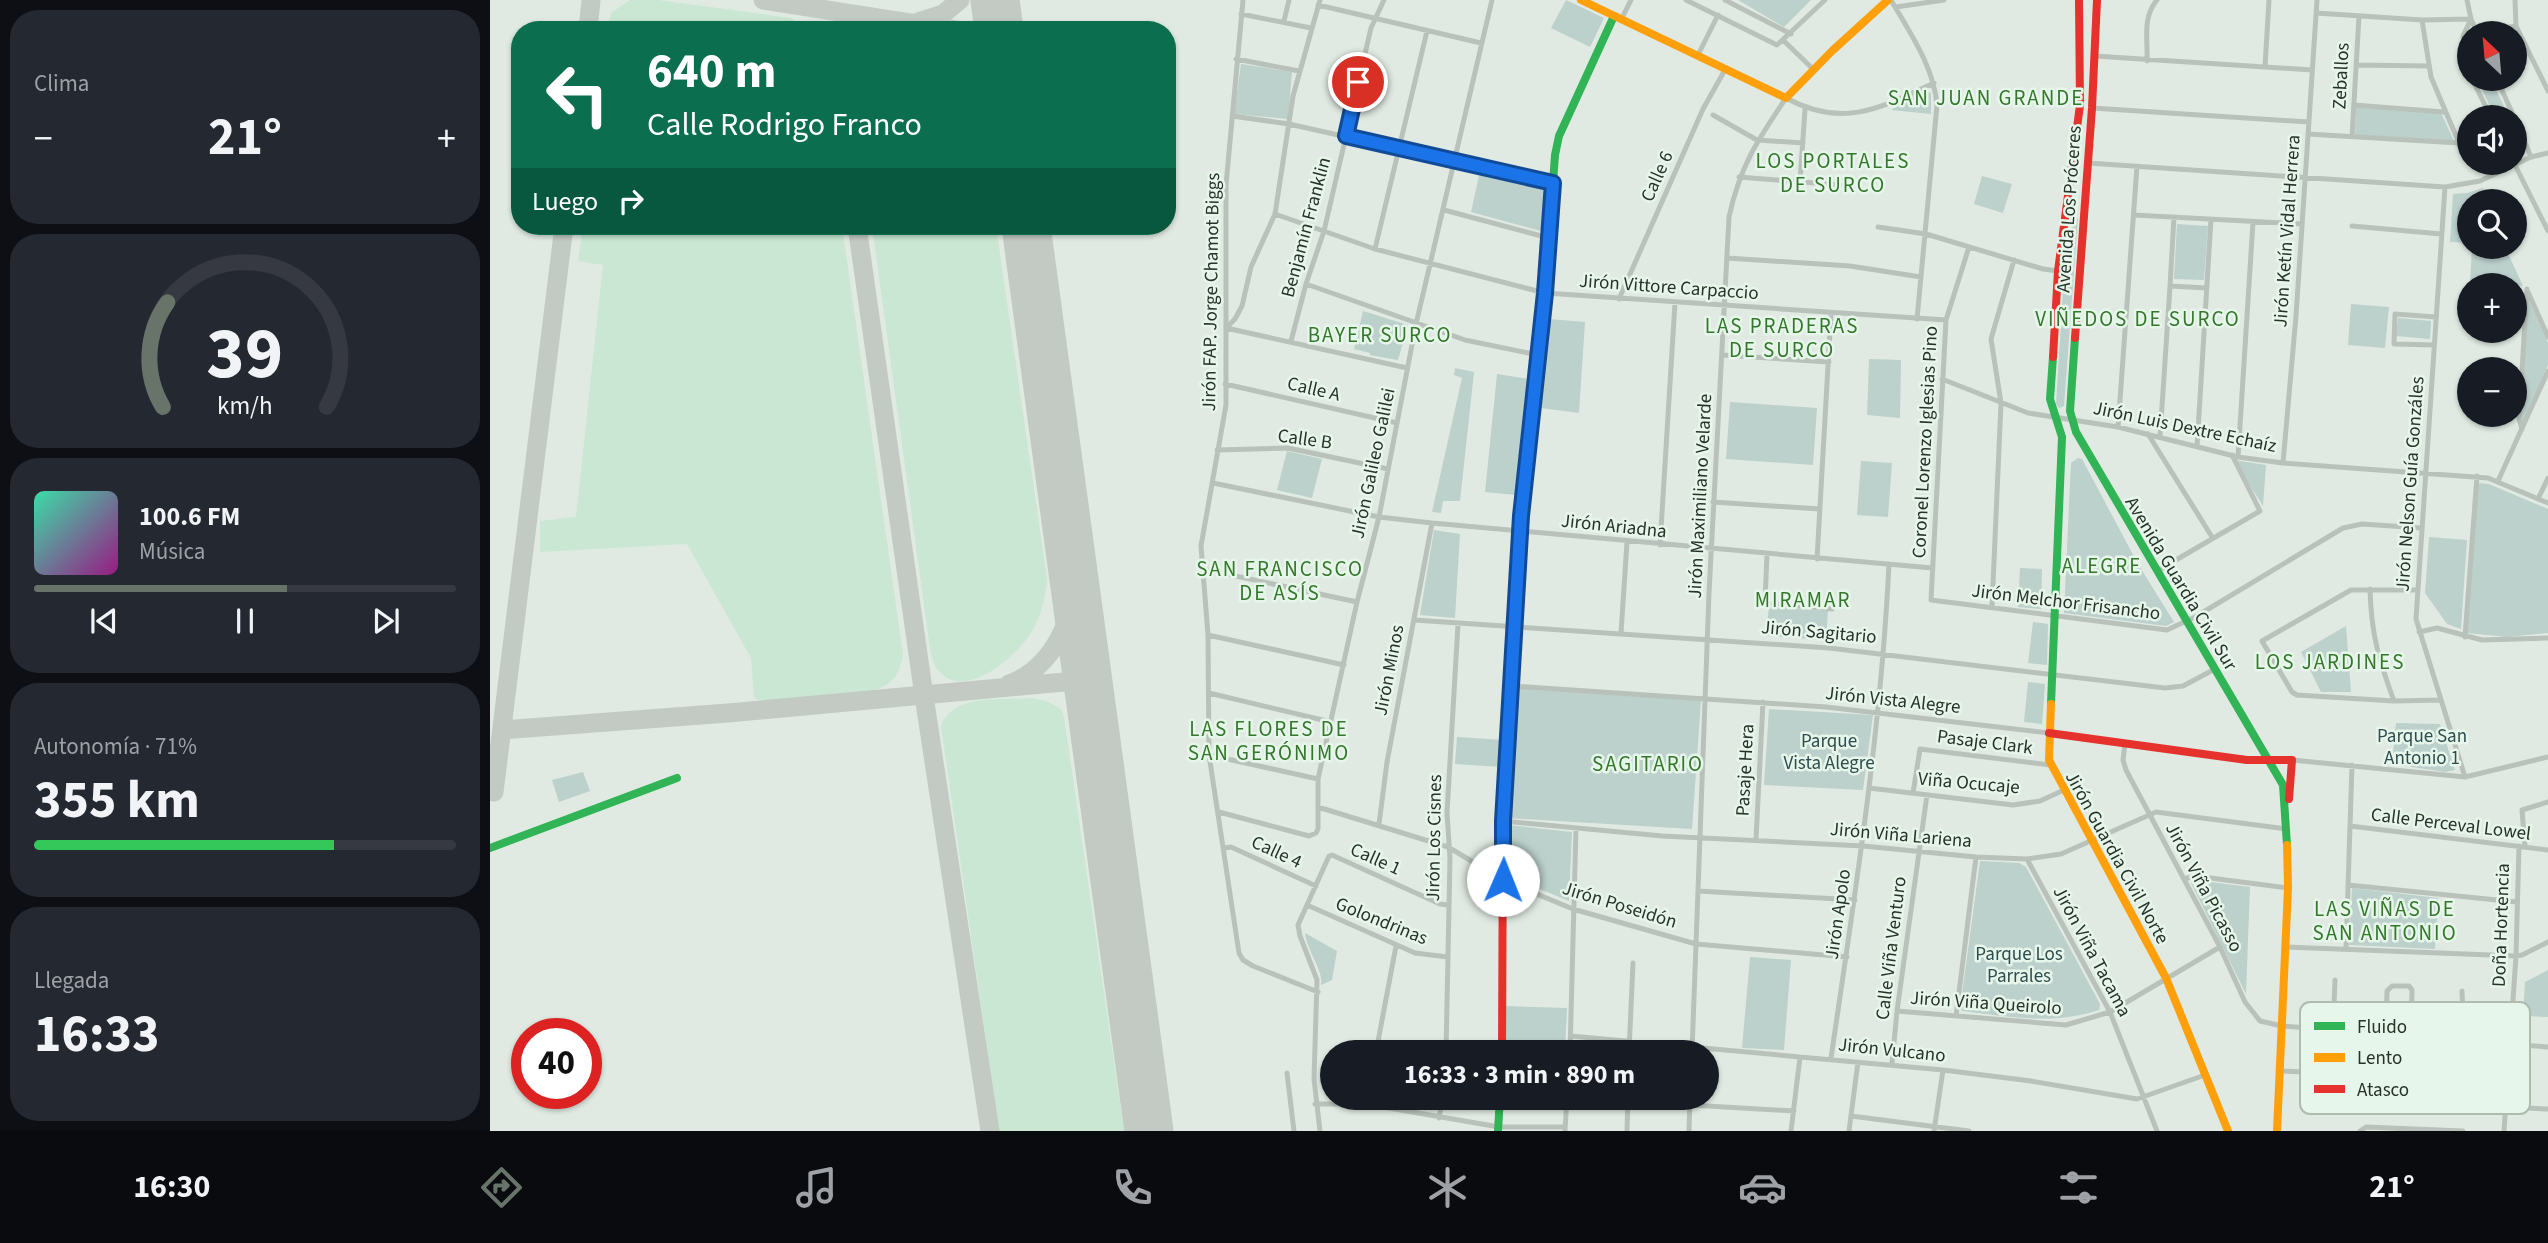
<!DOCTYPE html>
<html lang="es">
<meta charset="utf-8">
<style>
:root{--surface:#171b24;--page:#242831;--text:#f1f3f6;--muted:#9ea1a6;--line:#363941;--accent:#687369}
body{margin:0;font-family:"Source Sans 3",sans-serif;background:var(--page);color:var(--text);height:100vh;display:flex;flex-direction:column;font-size:26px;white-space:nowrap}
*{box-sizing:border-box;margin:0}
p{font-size:23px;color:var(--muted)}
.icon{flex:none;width:38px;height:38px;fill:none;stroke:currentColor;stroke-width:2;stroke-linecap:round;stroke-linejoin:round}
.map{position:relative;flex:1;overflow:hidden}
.sheet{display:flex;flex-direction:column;gap:10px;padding:10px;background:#0d0f14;width:490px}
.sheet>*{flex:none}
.hud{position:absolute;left:21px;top:21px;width:665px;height:214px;border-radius:28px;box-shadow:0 2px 5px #0004;background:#0b6e4f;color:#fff;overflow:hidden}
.needle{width:46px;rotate:334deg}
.fabs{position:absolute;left:1967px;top:21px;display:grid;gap:14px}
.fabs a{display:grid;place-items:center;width:70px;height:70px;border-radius:50%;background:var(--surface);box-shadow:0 2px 5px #0004;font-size:35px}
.speed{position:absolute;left:21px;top:1018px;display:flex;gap:14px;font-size:35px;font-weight:700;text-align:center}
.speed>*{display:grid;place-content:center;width:91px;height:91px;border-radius:50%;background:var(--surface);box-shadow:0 2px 5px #0004;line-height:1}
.speed .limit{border:10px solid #d22;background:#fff;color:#111}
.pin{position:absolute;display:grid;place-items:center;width:60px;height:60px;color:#fff;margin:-30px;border:4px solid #fff;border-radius:50%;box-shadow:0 2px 7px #0007}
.me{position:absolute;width:77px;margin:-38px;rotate:1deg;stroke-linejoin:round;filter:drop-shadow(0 0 5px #0008)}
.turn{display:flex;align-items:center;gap:24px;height:147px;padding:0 21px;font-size:32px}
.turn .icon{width:91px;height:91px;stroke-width:2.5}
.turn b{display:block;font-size:49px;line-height:60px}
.then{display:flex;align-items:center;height:66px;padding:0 21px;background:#0003;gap:14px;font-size:26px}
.big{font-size:52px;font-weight:700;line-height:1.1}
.sheet .widget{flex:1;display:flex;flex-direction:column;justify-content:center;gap:10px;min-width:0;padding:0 24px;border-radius:28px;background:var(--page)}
.sheet .dial{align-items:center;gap:0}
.dial svg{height:182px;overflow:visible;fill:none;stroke:var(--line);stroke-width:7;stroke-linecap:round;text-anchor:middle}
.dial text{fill:var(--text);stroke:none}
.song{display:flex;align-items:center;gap:21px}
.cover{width:84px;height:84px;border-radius:10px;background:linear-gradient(135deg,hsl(160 70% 55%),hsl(310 70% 35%))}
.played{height:7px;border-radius:4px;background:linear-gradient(90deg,var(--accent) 60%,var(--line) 60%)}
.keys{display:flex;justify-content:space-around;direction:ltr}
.heat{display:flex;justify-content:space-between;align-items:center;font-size:38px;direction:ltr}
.charge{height:10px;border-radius:5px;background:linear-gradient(90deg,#34c759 71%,var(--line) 0)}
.trip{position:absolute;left:830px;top:1040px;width:399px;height:70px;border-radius:35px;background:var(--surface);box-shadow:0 2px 5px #0004;font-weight:700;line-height:70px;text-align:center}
.menu{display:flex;height:112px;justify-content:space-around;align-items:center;background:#090b0e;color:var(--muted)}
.menu .icon{width:49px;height:49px}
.menu .active{color:var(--accent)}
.menu b{font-size:32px;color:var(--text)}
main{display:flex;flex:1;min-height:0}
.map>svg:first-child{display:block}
.green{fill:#bcd0cc}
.sand{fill:#c9e7d2}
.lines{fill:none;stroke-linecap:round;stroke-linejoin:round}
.taxiway{stroke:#c2cac3;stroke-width:19}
.runway{stroke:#c2cac3;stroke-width:49}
.street{stroke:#b9c2ba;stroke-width:5}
.fast{stroke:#30b455;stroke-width:8}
.slow{stroke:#ff9f0a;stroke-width:8}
.jam{stroke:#e5322d;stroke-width:8}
.route-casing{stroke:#114b97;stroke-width:18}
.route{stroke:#1a73e8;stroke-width:12}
.labels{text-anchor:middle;stroke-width:5;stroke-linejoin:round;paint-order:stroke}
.street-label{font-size:19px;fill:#283328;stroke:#e7f6ea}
.park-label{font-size:19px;fill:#2f4d4e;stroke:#e7f6ea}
.neighbourhood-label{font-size:21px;letter-spacing:2px;fill:#35772c;stroke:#e7f6ea}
.key{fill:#e7f6ea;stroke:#aebcb0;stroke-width:2}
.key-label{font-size:19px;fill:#283328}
</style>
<main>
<section class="sheet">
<div class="widget"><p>Clima</p>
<div class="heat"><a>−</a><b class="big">21°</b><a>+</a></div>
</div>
<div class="widget dial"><svg viewBox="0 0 100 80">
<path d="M14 69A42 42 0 1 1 86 69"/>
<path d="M14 69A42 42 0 0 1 16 23" stroke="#687369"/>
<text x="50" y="56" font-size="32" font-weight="700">39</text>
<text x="50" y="72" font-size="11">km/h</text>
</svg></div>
<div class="widget">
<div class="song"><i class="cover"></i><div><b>100.6 FM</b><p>Música</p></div></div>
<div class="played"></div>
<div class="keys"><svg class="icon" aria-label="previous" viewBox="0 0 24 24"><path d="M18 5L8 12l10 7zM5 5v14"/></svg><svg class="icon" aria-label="pause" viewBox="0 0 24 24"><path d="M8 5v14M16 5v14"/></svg><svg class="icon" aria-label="next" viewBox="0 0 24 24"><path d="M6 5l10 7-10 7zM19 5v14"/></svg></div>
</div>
<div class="widget"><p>Autonomía · 71%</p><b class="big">355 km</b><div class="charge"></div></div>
<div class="widget"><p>Llegada</p><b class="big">16:33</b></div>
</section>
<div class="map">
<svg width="2058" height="1131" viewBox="0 0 2058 1131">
<rect width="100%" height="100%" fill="#e0eae2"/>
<path class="green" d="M1076,0L1114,18L1100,47L1061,28Z
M1248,0H1321L1294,27Z
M751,64L802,72L798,119L744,114Z
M1987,79H2001L2019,117H2005Z
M1432,90L1441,93V114L1401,110Z
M1866,106L1951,113L1964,141L1865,135Z
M990,171L1055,186L1051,231L981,212Z
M1492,176L1522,184L1513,213L1484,204Z
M1993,188L1999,201H1979V243L1960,242L1963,194L1977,193Z
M1588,217L1574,406L1569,408L1566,404L1576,240Z
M1687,224L1718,226L1714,280L1684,279Z
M1982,247H2015L2033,286L1980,284Z
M2038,298L2058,343V365L2033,425H2030Z
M1861,304L1899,307L1895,348L1858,345Z
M873,311L918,325L908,360L880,355V353L864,349Z
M1908,318L1941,321L1940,339L1906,336Z
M1059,319L1095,322L1089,413L1051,408Z
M1379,359L1411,360L1410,418L1377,415Z
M965,368L984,372L970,501H953L951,513L942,512L972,378L964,375Z
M1007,374L1039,379L1026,495L995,492Z
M1240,402L1327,408L1323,465L1236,459Z
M797,451L832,459L822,498L787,490Z
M1588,458L1592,459L1648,564L1684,622L1676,626L1574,613L1581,463Z
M1744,460L1776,465L1773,506Z
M1371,461L1402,463L1398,517L1367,515Z
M1988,483L1999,484L2058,509V633L2017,637L1977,633Z
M944,530L970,534L965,618L930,615Z
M1939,537L1977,540L1971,629L1957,624L1935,593Z
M1530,568L1552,569L1551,609L1528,607Z
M1279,607L1338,611L1336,640L1276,636Z
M1543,622L1558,624L1557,665L1538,663Z
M1856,626L1861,692H1831L1811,652Z
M1538,682L1555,684L1552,724L1534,722Z
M1025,688L1211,700L1202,829L1017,818Z
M1279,709L1383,715L1373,790L1274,785Z
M1906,723L1950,724L1965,770L1955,772L1902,764Z
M967,737L1014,740L1012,767L965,764Z
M93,772L100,791L69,802L62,780Z
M1019,825L1082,832L1079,901L1018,876L1016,827Z
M1490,861L1529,863L1536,867L1610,1004L1609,1010C1564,1025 1519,1017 1473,1011L1470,1009Z
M1705,880L1760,887L1756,994L1701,883Z
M1862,888L1948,898L1945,949L1859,945Z
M815,933L847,951L842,980L831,985C834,971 817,951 815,933Z
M1260,957L1301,960L1294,1050L1252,1048Z
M2058,970V1017L2033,1016L2035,982Z
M1014,1006L1077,1008L1075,1052H1014Z"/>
<path class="sand" d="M140,0H168L301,18L320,30H117L121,13Z
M93,226H352L413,654C410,673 403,686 383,690L270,701L264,697L261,658L197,544L50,552V521L86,517L113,265L88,261Z
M382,226H506L557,579C556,596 551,616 542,631C524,662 460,712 441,656Z
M542,698L556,701L571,709L574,717L634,1131H509L451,726C463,693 513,700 542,698Z"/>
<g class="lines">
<path class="taxiway" d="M273,0L465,30
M428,22L453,14L470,0
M98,30L101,0
M494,30L502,18L506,5
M367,226L434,696L500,1131
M574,682L585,678L595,659
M519,684C562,669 589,614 583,571
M12,730L238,713L574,682L590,687L600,700
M4,792L74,226"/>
<path class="runway" d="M505,0L509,30
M536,226L659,1131"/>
<path class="street" d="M753,0L736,185V405L711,546L718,635L719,755L749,953L753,960L763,966L828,992
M1196,0L1287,45L1335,0
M1235,0L1301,34
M1401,0C1420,33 1444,67 1447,105L1427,319
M1977,0L1981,19L1987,33
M2025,0L2026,26L2058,91
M828,5L991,43
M1406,7L1454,0
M1826,13L1932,20L1981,19
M751,14L821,28
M1131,20L1141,0
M794,21L799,0
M1987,32L2026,26
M1294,41L1324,70
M1208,55L1228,15
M1605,56L1822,70
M746,59L809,71
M1657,61C1658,39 1652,18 1667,0
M1867,65L1938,66
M1775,67L1779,0
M1979,70L1973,36L1981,19
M1982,79L2001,117
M2007,79L2024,117
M1864,105L1954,112
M1602,108L1819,122
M1223,115L1267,140L1313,143
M742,116L799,124L1063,183
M2025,119L2041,157
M1818,134L1969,143L1941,77L1932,20
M1862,137L1869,16
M1598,163L1955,187L1990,181L2041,157L2058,153
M2025,165L2058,231
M1249,177L1350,185
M1310,182L1315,109
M1955,187L1926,619L1975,777
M954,210L1059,238
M785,214L885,249L1055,293L1456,320
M1644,215L1812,224
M1684,217L1680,286L1717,288
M1862,226L1951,234
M1388,227L1436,234L1553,269L1568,271
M1479,247L1456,320L1441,600L1677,630L1705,617L1853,528L1872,524L1931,528
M885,249L937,31
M1237,258L1360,266L1431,277
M816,284L975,340L1048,355
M2038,292L2058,337
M1129,299L1213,109L1236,68
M736,328L745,319L752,306L761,267L785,214L803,96L830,0
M736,328L917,368
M801,341L816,284L834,231L881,28L894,0
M1944,345L1904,344L1905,314L1946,317
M1232,355L1339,362
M1452,379L1538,413L1628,427L1748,457L1793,463L1998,478L2058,503
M735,384L907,423
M1628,427L1647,166
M2032,429L2029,419L2037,289
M1658,434L1722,537
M1670,437L1680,286
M1707,447L1721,219
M727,450L798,448L898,469
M1748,457L1763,222
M1793,463L1806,316L1827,0
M2008,481L2058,371
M723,483L889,517L942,523L1442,568
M2048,499L2058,478
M1223,502L1330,509
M1170,545L1185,303
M1277,554L1275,603L1342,609
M1327,559L1341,313
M713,569L867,602
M1667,571L1770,511L1742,455
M1880,589C1881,634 1889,660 1904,701
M1927,590H1861L1772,641L1802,692L1807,695L1904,701L1951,700
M1502,607L1511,403L1501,339L1524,260
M924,620L1339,648L1675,688L1693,686L1725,669
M1929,632L1947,628L1992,640L2058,638
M1131,633L1137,542
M718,635L854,665
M1975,637L1987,476
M1021,686L1336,707L1559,733
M719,693L841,722
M1635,744L1633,760L1636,770L1730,947L1755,1002L1770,1021L1792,1026L2058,1047
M719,755L828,779
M1802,760L1975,777L2058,757
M1379,788L1523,805L1550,801L1574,790
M1423,793L1430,749L1560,765
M828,807L958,847L1013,880L1083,909L1206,944L1357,957
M729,812L819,836L826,833L828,829V779L867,602L889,517L926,324L1002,0
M1013,821L1172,836L1373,846L1486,857L1537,859L1571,854L1666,812L1797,829
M889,824L897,762L942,523
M1860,826L2058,850
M1266,839L1273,702
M2035,847L2032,810L2058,802
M735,848L741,847L826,886
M1537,859L1620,1012L1667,1131
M1694,879L1705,876L1798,888
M1858,885L2027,902
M1208,891L1365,900
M817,905L925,953L958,957
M1796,947L2026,956L2032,955L2058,942
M1856,949L1862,765
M1972,991L1974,1041
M1407,1011L1576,1025L1620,1012L1730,947
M1466,1016L1486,857
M1843,1030L1845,980
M1877,1033L1875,1070L1881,1077L1934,1081L1939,1079L1943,1039
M1896,1035L1897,991L1902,986H1919L1922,990L1921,1037
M1081,1036L1453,1070L1541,1081L1647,1099L1715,1075
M886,1052L906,946
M956,1052L960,858L957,813L968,624
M1080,1052L1086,828
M1139,1052L1143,963
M1202,1052L1219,593L1239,217C1250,166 1267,141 1296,98C1353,129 1391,108 1444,83
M1341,1058C1365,894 1391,730 1399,564
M1402,1064L1407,1011L1437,795
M1789,1071L1844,1073L1849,1079V1092
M797,1073L804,1131
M825,1104H876L1009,1127H1075
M1200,1105L1304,1111
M2015,1107L2058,1109
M1361,1116L1479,1131
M949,1118L953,1097
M830,1131L824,1079L827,980L810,936L808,925L839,856L842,855L950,904L958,905
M1075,1131L1077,1097
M1137,1131L1138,1097
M1199,1131L1200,1097
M1301,1131L1310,1057
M1359,1131L1368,1062
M1444,1131L1453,1070
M1870,1131L1876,1127L1973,1131
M2014,1131L2026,956L2029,846"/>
<path class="fast" d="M1585,338L1580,411L1586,432L1793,785L1797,845
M1029,550L1055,293L1065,155L1069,136L1124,16
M1561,704L1572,437L1560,399L1563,357
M0,848L187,778
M1008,1131L1010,1097"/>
<path class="slow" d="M1091,0L1296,98L1342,51L1398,0
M1561,704L1559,760L1676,978L1738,1131
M1787,1131L1798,888L1797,845"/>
<path class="jam" d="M1585,338L1602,108L1607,0
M1563,357L1568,271L1590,105L1589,0
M1559,733L1757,760H1802L1799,799
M1012,1052L1013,821L1029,550"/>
</g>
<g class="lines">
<defs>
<path id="route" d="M868,82L856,136L1063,183L1055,293L1031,516L1013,821V880"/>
</defs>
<use href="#route" class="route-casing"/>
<use href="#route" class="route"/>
</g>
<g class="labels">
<g class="street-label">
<text transform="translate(1850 76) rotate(-87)" y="7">Zeballos</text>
<text transform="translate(1166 176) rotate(-66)" y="7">Calle 6</text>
<text transform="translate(1578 209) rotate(-86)" y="7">Avenida Los Próceres</text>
<text transform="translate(815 227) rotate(-75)" y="7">Benjamín Franklin</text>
<text transform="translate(1796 231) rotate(-86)" y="7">Jirón Ketín Vidal Herrera</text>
<text transform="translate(1179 286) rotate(4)" y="7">Jirón Vittore Carpaccio</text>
<text transform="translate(720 292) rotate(-89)" y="7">Jirón FAP. Jorge Chamot Biggs</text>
<text transform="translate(824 388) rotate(13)" y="7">Calle A</text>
<text transform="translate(1695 426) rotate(12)" y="7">Jirón Luis Dextre Echaíz</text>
<text transform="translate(815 438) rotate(8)" y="7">Calle B</text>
<text transform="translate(1434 442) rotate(-87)" y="7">Coronel Lorenzo Iglesias Pino</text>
<text transform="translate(882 463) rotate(-78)" y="7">Jirón Galileo Galilei</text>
<text transform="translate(1919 484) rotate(-86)" y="7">Jirón Nelson Guía Gonzáles</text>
<text transform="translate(1209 496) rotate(-87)" y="7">Jirón Maximiliano Velarde</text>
<text transform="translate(1124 525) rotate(6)" y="7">Jirón Ariadna</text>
<text transform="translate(1692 583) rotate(59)" y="7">Avenida Guardia Civil Sur</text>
<text transform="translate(1576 601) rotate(7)" y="7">Jirón Melchor Frisancho</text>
<text transform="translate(1329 631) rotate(5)" y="7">Jirón Sagitario</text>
<text transform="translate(898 670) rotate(-79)" y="7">Jirón Minos</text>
<text transform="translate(1403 699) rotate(6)" y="7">Jirón Vista Alegre</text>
<text transform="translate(1495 741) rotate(7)" y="7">Pasaje Clark</text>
<text transform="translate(1254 770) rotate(-87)" y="7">Pasaje Hera</text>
<text transform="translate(1479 782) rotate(5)" y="7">Viña Ocucaje</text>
<text transform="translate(1961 823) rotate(7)" y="7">Calle Perceval Lowel</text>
<text transform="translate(1411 834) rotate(5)" y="7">Jirón Viña Lariena</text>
<text transform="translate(943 838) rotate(-89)" y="7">Jirón Los Cisnes</text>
<text transform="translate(787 851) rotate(25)" y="7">Calle 4</text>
<text transform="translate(1628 857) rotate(61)" y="7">Jirón Guardia Civil Norte</text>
<text transform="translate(886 858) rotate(24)" y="7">Calle 1</text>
<text transform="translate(1715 887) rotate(62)" y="7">Jirón Viña Picasso</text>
<text transform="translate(1130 904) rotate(17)" y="7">Jirón Poseidón</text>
<text transform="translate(1347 914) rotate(-82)" y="7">Jirón Apolo</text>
<text transform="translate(892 920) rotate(22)" y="7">Golondrinas</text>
<text transform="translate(2010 925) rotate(-88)" y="7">Doña Hortencia</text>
<text transform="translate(1400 948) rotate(-83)" y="7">Calle Viña Venturo</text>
<text transform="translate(1603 951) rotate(62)" y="7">Jirón Viña Tacama</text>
<text transform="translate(1496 1002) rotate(4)" y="7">Jirón Viña Queirolo</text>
<text transform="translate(1402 1049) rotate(6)" y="7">Jirón Vulcano</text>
</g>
<g class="park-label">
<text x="1932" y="742">Parque San<tspan x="1932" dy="22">Antonio 1</tspan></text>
<text x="1339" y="747">Parque<tspan x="1339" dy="22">Vista Alegre</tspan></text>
<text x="1529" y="960">Parque Los<tspan x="1529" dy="22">Parrales</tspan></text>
</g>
<g class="neighbourhood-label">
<text x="1496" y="105">SAN JUAN GRANDE</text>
<text x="1343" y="168">LOS PORTALES<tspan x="1343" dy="24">DE SURCO</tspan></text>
<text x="1648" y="326">VIÑEDOS DE SURCO</text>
<text x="1292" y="333">LAS PRADERAS<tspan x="1292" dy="24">DE SURCO</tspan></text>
<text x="890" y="342">BAYER SURCO</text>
<text x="1612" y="573">ALEGRE</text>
<text x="790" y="576">SAN FRANCISCO<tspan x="790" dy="24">DE ASÍS</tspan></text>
<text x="1313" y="607">MIRAMAR</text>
<text x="1840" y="669">LOS JARDINES</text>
<text x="779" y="736">LAS FLORES DE<tspan x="779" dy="24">SAN GERÓNIMO</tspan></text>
<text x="1158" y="771">SAGITARIO</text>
<text x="1895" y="916">LAS VIÑAS DE<tspan x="1895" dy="24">SAN ANTONIO</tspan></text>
</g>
</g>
<rect x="1810" y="1002" width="230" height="112" rx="10" class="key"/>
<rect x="1824" y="1022" width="31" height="8" fill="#30b455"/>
<rect x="1824" y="1053" width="31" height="9" fill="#ff9f0a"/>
<rect x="1824" y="1085" width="31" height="8" fill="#e5322d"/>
<g class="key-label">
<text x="1867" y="1033">Fluido</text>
<text x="1867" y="1064">Lento</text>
<text x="1867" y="1096">Atasco</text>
</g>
</svg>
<div class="fabs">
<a><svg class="needle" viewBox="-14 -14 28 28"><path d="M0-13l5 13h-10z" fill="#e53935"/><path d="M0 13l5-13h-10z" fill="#9ea1a6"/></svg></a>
<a><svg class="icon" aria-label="sound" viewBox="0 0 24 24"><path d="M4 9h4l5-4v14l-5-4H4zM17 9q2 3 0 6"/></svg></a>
<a><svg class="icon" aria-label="search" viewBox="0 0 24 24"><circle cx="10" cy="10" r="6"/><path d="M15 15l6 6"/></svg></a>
<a>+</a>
<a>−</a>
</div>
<div class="speed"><div class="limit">40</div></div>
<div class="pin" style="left:868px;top:82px;background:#d93025"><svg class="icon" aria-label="arrive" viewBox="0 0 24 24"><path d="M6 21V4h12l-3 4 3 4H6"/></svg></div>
<svg class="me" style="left:1013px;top:880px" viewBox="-20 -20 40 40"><circle r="19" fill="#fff"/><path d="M0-13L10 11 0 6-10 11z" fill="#1a73e8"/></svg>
<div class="trip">16:33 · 3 min · 890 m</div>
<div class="hud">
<div class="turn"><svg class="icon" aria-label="left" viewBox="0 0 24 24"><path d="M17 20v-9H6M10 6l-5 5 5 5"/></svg><div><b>640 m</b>Calle Rodrigo Franco</div></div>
<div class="then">Luego<svg class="icon" aria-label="right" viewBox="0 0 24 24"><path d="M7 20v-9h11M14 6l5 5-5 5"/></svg></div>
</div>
</div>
</main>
<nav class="menu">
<b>16:30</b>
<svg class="icon active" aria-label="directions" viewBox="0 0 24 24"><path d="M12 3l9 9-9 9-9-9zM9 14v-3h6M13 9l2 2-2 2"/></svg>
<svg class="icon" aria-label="music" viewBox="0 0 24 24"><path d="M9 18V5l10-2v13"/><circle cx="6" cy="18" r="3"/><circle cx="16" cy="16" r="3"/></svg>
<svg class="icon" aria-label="phone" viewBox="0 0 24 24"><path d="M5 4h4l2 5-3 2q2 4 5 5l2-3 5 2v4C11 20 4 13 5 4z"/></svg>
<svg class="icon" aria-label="climate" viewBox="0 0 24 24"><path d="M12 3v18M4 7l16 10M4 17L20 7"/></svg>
<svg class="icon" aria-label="car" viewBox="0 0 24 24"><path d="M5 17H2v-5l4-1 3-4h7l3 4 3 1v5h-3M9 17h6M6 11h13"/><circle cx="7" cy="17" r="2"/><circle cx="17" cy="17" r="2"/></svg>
<svg class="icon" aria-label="filters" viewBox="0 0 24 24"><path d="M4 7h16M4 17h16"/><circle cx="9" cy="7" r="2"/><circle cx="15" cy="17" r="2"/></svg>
<b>21°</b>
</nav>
